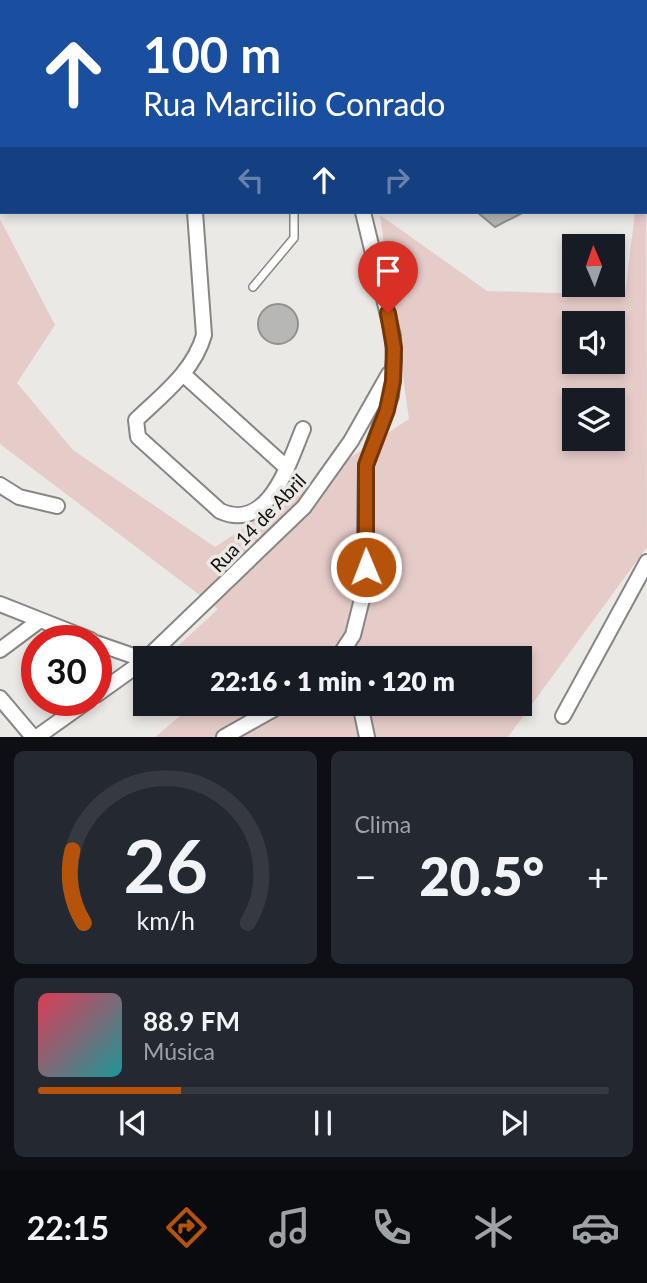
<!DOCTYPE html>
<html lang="pt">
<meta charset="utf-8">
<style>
:root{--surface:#171b24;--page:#242831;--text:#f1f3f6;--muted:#9ea1a6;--line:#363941;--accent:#b45309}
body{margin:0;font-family:Lato,sans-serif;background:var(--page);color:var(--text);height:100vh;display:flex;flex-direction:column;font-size:26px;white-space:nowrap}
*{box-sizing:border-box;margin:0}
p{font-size:23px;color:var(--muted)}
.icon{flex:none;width:38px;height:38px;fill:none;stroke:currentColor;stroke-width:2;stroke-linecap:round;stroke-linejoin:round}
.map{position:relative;height:737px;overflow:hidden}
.panel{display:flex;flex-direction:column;gap:14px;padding:14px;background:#0d0f14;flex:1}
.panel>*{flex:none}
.hud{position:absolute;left:0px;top:0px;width:648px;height:214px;box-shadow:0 4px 10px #0003;background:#1a4fa0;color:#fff;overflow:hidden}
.needle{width:46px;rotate:358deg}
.buttons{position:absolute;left:562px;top:234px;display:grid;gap:14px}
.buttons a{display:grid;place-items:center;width:63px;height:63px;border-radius:0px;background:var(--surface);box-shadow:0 4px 10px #0003;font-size:35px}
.speed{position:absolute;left:21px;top:625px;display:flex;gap:14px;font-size:35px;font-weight:700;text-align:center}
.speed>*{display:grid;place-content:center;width:91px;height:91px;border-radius:50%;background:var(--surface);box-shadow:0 4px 10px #0003;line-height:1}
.speed .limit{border:10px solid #d22;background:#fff;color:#111}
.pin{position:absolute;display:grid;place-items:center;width:60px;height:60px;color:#fff;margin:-72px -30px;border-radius:50% 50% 50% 0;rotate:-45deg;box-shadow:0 0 7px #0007}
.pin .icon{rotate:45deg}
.me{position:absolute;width:77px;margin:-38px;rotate:359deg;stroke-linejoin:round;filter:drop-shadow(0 0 5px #0008)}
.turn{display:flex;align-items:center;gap:24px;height:147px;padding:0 28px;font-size:32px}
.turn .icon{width:91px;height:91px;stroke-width:2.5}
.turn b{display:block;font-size:49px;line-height:60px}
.lanes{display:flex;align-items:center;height:66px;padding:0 28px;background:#0003;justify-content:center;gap:35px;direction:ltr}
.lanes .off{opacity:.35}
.big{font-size:52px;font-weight:800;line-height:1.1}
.panel .tile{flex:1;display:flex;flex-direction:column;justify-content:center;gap:10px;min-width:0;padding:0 24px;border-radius:10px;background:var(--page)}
.panel .dial{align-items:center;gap:0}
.dial svg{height:182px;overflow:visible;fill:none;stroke:var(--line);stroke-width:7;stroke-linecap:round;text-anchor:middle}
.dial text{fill:var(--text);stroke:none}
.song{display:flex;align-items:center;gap:21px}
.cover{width:84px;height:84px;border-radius:10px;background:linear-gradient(135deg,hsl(350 70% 55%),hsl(180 70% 35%))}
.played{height:7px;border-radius:4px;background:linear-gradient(90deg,var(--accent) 25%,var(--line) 25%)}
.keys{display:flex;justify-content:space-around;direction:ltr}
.heat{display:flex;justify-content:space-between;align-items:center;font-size:38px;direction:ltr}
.panel .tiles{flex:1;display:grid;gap:14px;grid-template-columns:1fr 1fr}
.tile:last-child{grid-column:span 2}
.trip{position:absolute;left:133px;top:646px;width:399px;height:70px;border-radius:0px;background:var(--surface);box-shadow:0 4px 10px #0003;font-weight:800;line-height:70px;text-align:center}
.tab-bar{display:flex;height:112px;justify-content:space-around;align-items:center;background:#090b0e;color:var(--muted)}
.tab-bar .icon{width:49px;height:49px}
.tab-bar .current{color:var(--accent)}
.tab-bar b{font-size:32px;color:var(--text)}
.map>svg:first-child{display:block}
.green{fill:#e6ccc9;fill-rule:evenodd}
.building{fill:#b7b8b5;stroke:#91928e;stroke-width:2}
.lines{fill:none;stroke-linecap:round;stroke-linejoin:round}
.lane-casing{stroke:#878683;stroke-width:10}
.street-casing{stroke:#878683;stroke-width:18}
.highway-casing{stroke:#878683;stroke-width:28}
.path{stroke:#7b7a78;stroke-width:2.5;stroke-dasharray:5 5;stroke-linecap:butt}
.lane{stroke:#fff;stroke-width:7}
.street{stroke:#fff;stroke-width:14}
.highway{stroke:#fff;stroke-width:24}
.route-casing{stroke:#753606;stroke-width:18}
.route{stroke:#b45309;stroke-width:12}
.labels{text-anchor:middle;stroke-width:7;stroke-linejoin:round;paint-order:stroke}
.street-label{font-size:19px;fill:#11100f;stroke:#ebe9e6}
</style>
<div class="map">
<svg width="647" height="737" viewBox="0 0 647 737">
<rect width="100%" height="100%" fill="#ebe9e6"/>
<path class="green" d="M646,128L647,547L508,737H155L194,704H520V658H165L218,609L0,444V219L55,325L17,383L73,450L215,547L409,419L380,215L487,291L625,295L635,212H646ZM574,324H612V362H574ZM574,401H612V439H574Z"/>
<path class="building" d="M477,212H524L495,227Z
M258 324a20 20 0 1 1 40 0a20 20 0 1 1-40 0Z"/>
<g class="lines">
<defs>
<path id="lane" d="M253,287L294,238V212"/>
<path id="street" d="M121,0L123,2
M544,0L545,2
M646,108L647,109
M195,212L204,335C194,371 162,395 136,420L138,437L220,511C269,533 289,462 303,429
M183,374L287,468
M0,485L19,497L57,506
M0,604L91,640
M96,643L145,660
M0,650L39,621
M147,658L304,507L351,441L389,374
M338,658L353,635L364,591L366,465L391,396L394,359L393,336L363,212
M96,695L145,660
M0,698L33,737
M360,704L367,737
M563,716L647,562
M37,737L89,700
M224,737L283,704"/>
<path id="highway" d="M590,0L591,2
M616,0L618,2
M646,33L647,35
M646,61L647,62"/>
</defs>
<use href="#lane" class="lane-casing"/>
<use href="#street" class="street-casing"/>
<use href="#highway" class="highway-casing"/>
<path class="path" d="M567,0L569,2
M646,85L647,86"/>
<use href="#lane" class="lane"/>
<use href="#street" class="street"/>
<use href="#highway" class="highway"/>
</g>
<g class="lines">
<defs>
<path id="route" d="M366,567V465L387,410L393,381L394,348L388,313"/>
</defs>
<use href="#route" class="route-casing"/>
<use href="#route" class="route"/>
</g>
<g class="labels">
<g class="street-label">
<text transform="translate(258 523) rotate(-46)" y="7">Rua 14 de Abril</text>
</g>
</g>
</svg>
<div class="buttons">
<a><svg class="needle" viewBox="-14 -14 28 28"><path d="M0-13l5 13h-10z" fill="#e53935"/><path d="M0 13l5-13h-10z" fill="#9ea1a6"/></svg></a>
<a><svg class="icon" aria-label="sound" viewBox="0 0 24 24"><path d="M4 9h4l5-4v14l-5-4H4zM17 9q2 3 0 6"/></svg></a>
<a><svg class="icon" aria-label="layers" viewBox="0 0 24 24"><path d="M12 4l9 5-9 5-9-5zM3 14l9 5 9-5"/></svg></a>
</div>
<div class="speed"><div class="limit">30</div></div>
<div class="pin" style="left:388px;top:313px;background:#d93025"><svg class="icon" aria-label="arrive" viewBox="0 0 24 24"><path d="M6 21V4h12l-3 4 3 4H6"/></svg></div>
<svg class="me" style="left:366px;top:567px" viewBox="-20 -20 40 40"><circle r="17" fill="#b45309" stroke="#fff" stroke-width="3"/><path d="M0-11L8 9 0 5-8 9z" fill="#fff"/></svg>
<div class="trip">22:16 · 1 min · 120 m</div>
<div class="hud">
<div class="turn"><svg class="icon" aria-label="ahead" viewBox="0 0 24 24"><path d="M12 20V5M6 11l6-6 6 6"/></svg><div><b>100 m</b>Rua Marcilio Conrado</div></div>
<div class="lanes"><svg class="icon off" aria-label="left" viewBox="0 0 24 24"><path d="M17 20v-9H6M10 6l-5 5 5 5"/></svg><svg class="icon" aria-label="ahead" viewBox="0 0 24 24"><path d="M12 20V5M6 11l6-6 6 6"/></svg><svg class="icon off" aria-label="right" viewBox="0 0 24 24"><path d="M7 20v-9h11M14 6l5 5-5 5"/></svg></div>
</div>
</div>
<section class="panel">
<div class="tiles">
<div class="tile dial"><svg viewBox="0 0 100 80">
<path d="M14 69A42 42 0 1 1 86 69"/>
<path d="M14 69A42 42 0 0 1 9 37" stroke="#b45309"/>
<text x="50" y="56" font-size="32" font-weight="700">26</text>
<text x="50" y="72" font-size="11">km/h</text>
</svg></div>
<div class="tile"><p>Clima</p>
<div class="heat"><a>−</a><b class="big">20.5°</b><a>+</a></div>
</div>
<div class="tile">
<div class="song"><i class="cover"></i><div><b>88.9 FM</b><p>Música</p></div></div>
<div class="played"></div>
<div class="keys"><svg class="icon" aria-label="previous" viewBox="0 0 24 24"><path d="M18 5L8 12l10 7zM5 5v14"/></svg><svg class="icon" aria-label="pause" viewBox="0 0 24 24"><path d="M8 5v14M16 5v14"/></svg><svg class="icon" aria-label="next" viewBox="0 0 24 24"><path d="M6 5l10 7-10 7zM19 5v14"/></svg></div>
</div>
</div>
</section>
<nav class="tab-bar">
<b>22:15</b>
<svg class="icon current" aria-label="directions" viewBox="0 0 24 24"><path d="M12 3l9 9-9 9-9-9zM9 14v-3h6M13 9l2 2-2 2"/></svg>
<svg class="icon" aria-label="music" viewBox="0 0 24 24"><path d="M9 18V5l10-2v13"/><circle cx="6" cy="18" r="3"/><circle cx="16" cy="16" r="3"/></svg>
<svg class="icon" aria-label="phone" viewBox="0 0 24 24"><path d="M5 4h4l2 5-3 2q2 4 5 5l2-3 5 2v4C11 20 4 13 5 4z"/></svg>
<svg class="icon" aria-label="climate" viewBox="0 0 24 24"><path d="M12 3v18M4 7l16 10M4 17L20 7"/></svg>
<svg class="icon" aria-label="car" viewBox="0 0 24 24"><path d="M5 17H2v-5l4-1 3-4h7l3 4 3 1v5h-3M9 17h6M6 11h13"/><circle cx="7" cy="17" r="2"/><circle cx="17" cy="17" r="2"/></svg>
</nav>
